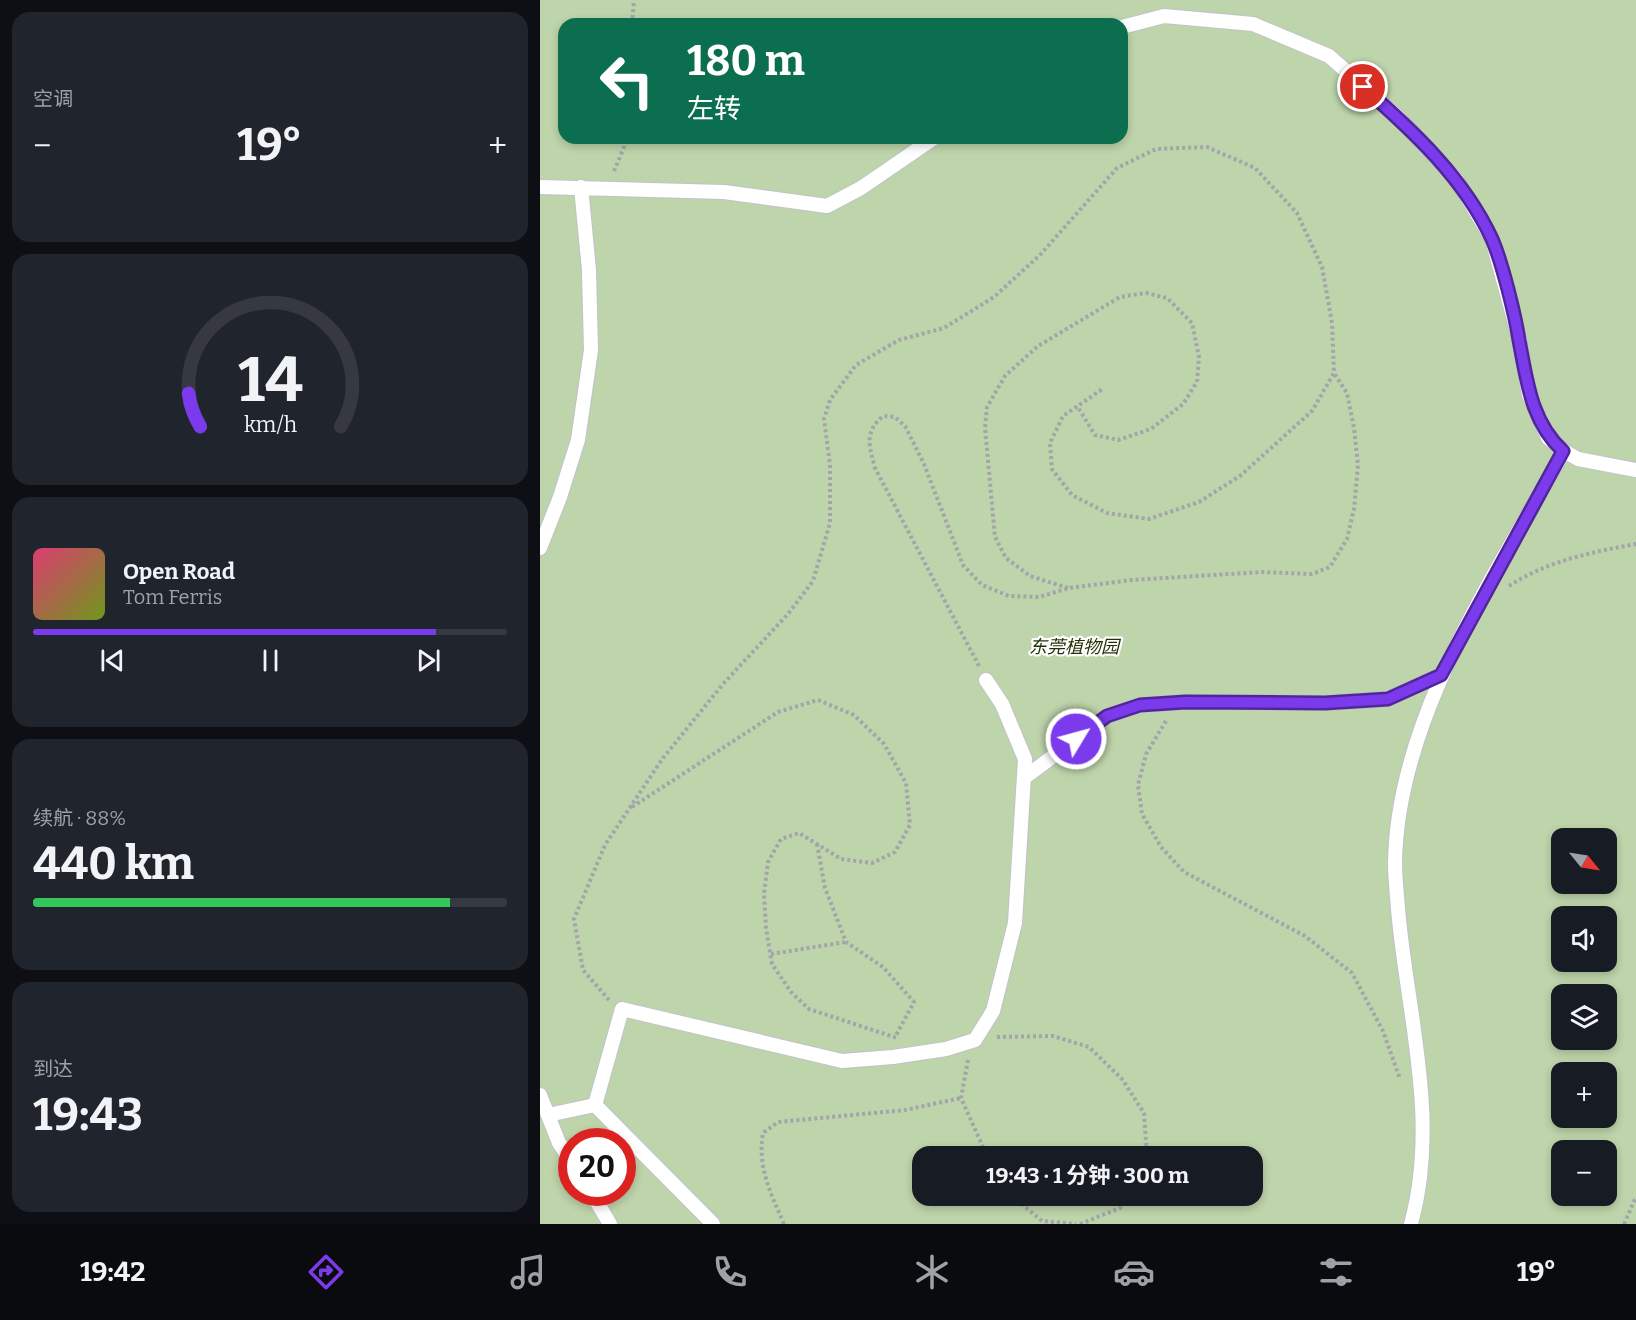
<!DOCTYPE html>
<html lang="zh">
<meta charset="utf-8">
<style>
:root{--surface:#171b24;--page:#20242c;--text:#f1f3f6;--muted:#9ea1a6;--line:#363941;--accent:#7c3aed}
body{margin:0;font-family:Bitter,"Noto Sans SC",serif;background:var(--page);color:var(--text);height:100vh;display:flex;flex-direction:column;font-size:22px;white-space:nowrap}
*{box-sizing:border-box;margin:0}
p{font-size:20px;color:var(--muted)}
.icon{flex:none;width:33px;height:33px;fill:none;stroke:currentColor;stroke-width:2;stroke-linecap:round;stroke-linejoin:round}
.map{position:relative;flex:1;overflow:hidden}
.drawer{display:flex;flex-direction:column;gap:12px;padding:12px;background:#0d0f14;width:540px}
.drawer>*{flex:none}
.top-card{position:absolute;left:18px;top:18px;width:570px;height:126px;border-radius:18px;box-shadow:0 3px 9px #0003;background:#0b6e4f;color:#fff;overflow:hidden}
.needle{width:39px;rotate:120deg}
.fabs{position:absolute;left:1011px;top:828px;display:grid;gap:12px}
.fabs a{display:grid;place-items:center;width:66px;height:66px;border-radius:12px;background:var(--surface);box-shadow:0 3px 9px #0003;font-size:30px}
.speed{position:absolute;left:18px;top:1128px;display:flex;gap:12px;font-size:30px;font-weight:700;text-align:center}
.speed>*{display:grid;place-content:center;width:78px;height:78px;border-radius:50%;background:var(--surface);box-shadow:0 3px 9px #0003;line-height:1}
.speed .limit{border:9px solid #d22;background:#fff;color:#111}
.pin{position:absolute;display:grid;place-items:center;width:51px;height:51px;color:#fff;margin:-26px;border:3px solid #fff;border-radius:50%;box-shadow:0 2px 6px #0007}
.me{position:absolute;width:66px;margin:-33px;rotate:53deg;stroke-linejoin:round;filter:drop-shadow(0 0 4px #0008)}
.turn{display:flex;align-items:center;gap:21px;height:126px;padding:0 30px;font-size:27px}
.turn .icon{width:78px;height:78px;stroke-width:2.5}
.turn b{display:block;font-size:42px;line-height:51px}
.big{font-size:45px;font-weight:700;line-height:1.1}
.drawer .card{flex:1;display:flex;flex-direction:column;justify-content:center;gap:9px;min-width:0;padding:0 21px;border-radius:18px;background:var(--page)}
.drawer .dial{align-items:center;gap:0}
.dial svg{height:156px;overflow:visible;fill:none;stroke:var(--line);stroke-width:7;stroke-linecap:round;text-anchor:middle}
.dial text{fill:var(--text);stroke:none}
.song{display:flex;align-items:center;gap:18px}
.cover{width:72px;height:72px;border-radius:9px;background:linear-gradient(135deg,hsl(340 70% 55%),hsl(80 70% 35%))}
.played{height:6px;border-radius:3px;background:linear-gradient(90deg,var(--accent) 85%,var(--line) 85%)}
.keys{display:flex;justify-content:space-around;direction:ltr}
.heat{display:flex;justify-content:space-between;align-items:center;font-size:33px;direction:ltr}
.charge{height:9px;border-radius:4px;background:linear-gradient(90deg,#34c759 88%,var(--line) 0)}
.trip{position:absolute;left:372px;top:1146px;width:351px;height:60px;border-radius:18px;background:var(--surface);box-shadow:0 3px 9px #0003;font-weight:700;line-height:60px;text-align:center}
.tab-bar{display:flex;height:96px;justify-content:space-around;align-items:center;background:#090b0e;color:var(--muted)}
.tab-bar .icon{width:42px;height:42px}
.tab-bar .current{color:var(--accent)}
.tab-bar b{font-size:27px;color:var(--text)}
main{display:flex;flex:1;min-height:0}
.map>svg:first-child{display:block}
.green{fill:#bed4aa;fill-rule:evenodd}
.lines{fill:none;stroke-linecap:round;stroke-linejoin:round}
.lane-casing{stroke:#c0c3c9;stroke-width:16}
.path{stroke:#a2a5aa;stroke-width:4;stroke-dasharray:3 3;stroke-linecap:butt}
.lane{stroke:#fff;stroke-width:14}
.route-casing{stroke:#51269a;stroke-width:15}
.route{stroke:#7c3aed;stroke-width:10}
.labels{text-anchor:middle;stroke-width:4.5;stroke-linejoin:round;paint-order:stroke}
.park-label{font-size:18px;font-style:italic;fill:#1d3102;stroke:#fefefe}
</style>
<main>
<section class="drawer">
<div class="card"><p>空调</p>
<div class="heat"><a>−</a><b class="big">19°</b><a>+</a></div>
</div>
<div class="card dial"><svg viewBox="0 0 100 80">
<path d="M14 69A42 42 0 1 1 86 69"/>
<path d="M14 69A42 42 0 0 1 8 52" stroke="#7c3aed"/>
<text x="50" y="56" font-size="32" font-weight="700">14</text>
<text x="50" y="72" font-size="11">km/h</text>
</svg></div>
<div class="card">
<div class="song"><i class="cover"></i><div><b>Open Road</b><p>Tom Ferris</p></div></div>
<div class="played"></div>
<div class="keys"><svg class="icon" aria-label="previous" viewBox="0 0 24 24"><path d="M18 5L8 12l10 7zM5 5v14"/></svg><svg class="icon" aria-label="pause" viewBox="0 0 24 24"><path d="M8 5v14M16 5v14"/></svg><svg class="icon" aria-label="next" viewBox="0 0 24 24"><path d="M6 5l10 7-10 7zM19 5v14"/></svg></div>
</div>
<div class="card"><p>续航 · 88%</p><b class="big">440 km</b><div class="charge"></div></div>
<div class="card"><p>到达</p><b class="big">19:43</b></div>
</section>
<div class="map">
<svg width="1096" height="1224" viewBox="0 0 1096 1224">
<rect width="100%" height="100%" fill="#eef1f8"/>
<path class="green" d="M0,0H1096V1224H0ZM24,24H582V138H24ZM1022,838H1066V884H1022ZM1022,916H1066V962H1022ZM1022,994H1066V1040H1022ZM1022,1072H1066V1118H1022ZM32,1142H82V1192H32ZM1022,1150H1066V1196H1022ZM382,1156H712V1196H382Z"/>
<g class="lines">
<defs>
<path id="lane" d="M582,27L624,16L713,24L789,56L858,117L916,179L952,239L979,338L989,395L1008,438L1024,451L1038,459L1096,470
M0,187L184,192L287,206L321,188L394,138
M0,548L20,497L38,440L51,350L49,270L41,187
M484,778L567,716L600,705L645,702L785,703L848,699L901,675
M0,1095L19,1143L32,1162
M55,1105L82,1009L302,1061L353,1057L406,1049L435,1040L453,1011L475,923L485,759L462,704L446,680
M8,1115L55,1105L173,1224
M51,1192L70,1224
M871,1224C900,1119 867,1014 858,909C857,894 855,878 855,863C857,718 955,576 1024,451"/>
</defs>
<use href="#lane" class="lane-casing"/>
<path class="path" d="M92,24L94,0
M74,171L84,147L85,138
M969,586C1007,561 1052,552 1096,544
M528,588L490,576L466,558L455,537L445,428L447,407L465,376L498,346L580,297L606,293L627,298L652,323L659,357L657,382L643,404L611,429L578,440L555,435L537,406
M439,666L335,468C329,446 324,432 343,416L355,417L365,426L384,464L423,565L442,585L469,596L499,597L529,588L592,580L722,572L772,574L790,567L807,539L814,509L818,465L814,428L807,393L794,373
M626,721L606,754L598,785L602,814L621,847L644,872L765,936L812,973L843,1031L860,1079
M92,807L238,712L278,700L314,715L344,744L366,783L370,825L355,852L332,863L301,859L259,833L241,839L228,862L224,894L226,928L232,964L251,992L269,1009L357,1038
M277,844L285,888L306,942L343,967L374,1002L355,1037
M231,954L306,942
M69,1000L43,970L34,919L65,845L123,758L183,684L248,614L273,581L290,523V465L284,419L290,400L316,365L359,340L404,328L454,297L500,255L577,168L616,149L667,147L715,168L757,213L782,267L792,323L794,373L772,411L700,476L659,502L609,519L567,513L532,495L512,469L510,443L523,416L564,388
M457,1037L513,1036L549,1047L582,1079L604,1113L607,1156
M428,1060L421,1098L447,1156
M472,1196L502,1221L536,1224
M244,1224C231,1194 217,1167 223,1133L238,1122L365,1110L421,1098
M540,1224L580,1208L590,1196
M1084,1224L1096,1197"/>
<use href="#lane" class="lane"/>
</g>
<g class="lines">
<defs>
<path id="route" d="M536,739L567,716L600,705L645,702L785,703L848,699L901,675L1023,451C991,422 987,381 979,340C975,314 962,262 952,239C924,178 872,130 823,87"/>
</defs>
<use href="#route" class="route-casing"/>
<use href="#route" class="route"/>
</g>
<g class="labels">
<g class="park-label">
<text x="534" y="653">东莞植物园</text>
</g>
</g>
</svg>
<div class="fabs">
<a><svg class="needle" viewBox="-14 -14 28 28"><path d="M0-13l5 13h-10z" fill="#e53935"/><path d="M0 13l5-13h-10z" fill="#9ea1a6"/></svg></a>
<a><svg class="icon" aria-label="sound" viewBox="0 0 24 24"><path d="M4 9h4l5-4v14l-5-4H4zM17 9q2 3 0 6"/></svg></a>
<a><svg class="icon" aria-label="layers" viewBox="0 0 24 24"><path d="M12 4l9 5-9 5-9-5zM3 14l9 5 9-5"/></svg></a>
<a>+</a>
<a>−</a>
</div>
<div class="speed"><div class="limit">20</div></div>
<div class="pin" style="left:823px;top:87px;background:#d93025"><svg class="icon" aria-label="arrive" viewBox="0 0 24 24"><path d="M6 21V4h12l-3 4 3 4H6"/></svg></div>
<svg class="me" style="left:536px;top:739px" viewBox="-20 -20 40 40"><circle r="17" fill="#7c3aed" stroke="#fff" stroke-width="3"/><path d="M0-11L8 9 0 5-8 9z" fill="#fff"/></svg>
<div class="trip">19:43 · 1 分钟 · 300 m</div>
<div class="top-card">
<div class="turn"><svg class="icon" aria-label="left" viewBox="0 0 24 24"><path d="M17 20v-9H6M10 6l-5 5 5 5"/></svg><div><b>180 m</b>左转</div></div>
</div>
</div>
</main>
<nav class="tab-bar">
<b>19:42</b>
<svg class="icon current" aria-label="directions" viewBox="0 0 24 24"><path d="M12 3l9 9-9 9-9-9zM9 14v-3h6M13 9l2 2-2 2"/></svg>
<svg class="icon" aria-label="music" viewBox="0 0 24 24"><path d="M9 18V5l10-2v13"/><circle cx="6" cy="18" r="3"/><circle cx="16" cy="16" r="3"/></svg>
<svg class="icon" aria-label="phone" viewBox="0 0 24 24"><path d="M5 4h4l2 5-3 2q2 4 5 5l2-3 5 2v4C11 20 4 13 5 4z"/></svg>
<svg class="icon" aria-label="climate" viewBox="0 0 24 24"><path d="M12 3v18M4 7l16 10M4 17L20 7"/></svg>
<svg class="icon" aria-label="car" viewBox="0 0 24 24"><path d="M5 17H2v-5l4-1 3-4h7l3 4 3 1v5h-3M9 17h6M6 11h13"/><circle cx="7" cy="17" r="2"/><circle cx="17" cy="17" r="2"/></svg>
<svg class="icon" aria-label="filters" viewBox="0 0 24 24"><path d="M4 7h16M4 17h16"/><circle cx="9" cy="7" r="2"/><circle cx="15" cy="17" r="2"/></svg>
<b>19°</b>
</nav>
